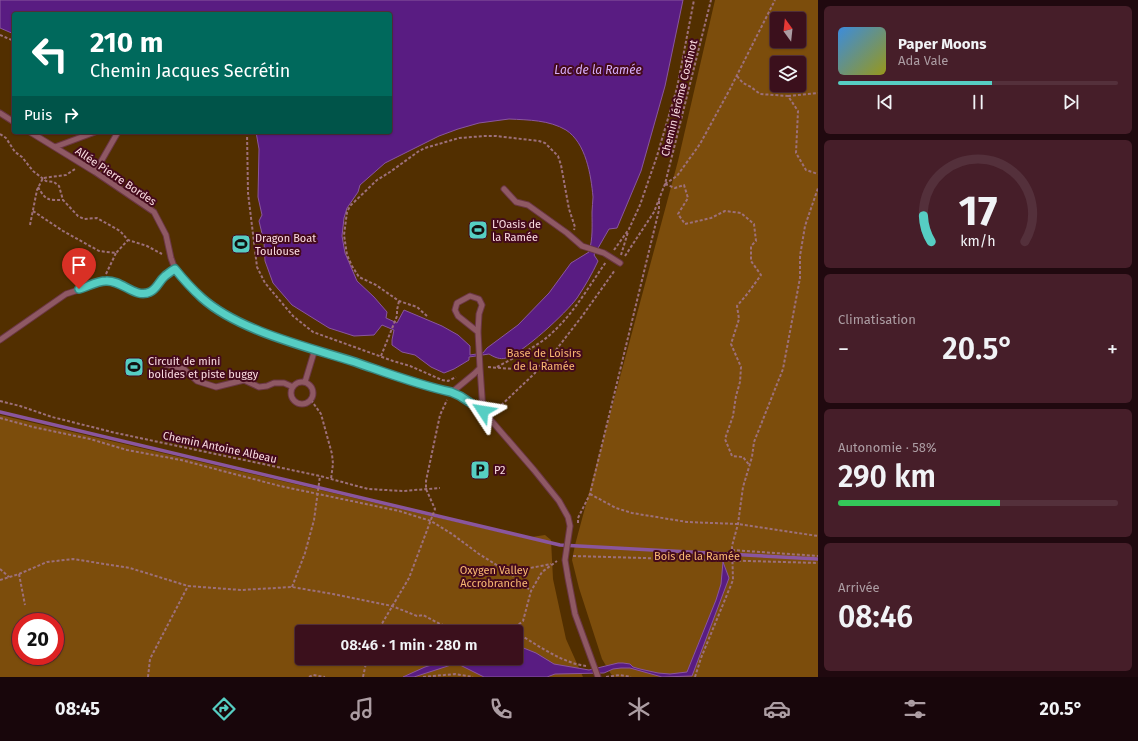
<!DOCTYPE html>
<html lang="fr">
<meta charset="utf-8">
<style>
:root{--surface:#3b101c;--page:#461e29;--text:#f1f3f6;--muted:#ac9da3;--line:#54303b;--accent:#56cec3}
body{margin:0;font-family:"Fira Sans",sans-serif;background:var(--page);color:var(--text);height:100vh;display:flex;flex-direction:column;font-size:15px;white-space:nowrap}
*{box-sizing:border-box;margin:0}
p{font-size:13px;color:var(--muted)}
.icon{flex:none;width:22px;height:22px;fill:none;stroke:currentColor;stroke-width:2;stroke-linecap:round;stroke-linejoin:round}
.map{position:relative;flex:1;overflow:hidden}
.sheet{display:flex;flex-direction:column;gap:6px;padding:6px;background:#20090f;width:320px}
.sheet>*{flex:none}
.banner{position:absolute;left:12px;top:12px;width:380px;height:122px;border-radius:4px;box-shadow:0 1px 3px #0004,0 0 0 1px var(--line);background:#00695c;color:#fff;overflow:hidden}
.needle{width:26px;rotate:345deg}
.tools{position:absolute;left:770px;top:12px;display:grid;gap:8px}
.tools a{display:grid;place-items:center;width:36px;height:36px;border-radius:4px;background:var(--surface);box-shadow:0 1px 3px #0004,0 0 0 1px var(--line);font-size:20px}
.speed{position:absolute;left:12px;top:613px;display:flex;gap:8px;font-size:20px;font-weight:700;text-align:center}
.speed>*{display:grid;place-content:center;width:52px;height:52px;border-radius:50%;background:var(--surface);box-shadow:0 1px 3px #0004,0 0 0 1px var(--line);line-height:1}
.speed .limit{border:6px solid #d22;background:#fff;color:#111}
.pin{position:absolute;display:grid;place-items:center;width:34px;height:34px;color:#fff;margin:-41px -17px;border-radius:50% 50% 50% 0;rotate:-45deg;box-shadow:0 0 4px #0007}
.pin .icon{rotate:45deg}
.me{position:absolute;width:44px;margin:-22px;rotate:303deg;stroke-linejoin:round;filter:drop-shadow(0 0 3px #0008)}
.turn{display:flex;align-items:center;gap:14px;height:84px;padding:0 12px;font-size:18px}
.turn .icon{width:52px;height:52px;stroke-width:2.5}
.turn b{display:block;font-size:28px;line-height:34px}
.then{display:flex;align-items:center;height:38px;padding:0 12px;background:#0003;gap:8px;font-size:15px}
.big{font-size:30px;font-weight:600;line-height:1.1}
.sheet .tile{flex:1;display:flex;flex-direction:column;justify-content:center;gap:6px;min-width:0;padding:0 14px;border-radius:6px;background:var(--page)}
.sheet .dial{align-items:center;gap:0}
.dial svg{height:104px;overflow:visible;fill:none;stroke:var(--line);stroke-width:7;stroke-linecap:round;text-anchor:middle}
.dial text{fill:var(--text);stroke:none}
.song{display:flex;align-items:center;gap:12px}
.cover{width:48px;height:48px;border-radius:6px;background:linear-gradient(135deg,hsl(210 70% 55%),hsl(60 70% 35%))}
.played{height:4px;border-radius:2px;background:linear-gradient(90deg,var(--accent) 55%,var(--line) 55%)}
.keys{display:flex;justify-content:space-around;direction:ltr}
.heat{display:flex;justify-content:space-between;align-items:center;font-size:22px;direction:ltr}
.charge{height:6px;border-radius:3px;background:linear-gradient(90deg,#34c759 58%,var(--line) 0)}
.trip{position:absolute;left:295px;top:625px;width:228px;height:40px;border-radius:4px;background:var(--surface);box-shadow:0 1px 3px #0004,0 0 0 1px var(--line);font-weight:600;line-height:40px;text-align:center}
.dock{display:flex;height:64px;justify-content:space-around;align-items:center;background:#18060b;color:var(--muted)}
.dock .icon{width:28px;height:28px}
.dock .selected{color:var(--accent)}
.dock b{font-size:18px;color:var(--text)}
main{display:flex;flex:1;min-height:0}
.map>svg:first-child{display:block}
.green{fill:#522f00;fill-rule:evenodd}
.forest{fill:#7c4d0c;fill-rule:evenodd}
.water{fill:#591c82;stroke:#8a569e;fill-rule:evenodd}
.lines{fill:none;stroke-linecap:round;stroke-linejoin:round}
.stream{stroke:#8a569e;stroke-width:3.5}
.lane-casing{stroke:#6b3644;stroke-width:7}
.path{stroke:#9d707b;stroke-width:2;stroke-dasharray:3 2;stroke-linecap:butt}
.lane{stroke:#8f5964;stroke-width:5}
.route-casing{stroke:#38867f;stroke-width:10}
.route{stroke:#56cec3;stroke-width:7}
.labels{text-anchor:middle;stroke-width:4;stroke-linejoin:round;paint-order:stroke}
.street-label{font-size:11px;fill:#fbdce1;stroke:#440a1c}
.poi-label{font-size:11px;fill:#fbdce1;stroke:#440a1c;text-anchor:start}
.park-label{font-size:11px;fill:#fab973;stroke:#440a1c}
.water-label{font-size:12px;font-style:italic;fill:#d6aefc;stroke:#440a1c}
</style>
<main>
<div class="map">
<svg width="818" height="677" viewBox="0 0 818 677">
<rect width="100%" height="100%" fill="#4f1626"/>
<path class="green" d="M0,0H818V677H0ZM14,14H390V132H14ZM777,19H799V41H777ZM777,63H799V85H777ZM21,622H55V656H21ZM302,632H516V658H302Z"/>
<path class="forest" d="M715,0H818V677H614L611,674L602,659L579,588L572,560L575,545L678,161ZM777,19H799V41H777ZM777,63H799V85H777Z
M0,415L525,538L545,535L551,540L553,579L566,639L583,677H0ZM21,622H55V656H21ZM302,632H516V658H302Z"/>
<path class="water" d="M0,0H683L665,86L641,171L617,228L609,229L594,255L598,261C592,274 585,286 577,298C566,313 523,353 506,358C500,360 494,357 489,354L469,357V360L454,369L444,373L431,367L415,355L402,352L392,345V340L394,330L382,325L374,335L354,336L329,328L292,305L273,283L265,261L264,242L259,221L262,215L258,197L259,149L256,132H390V14H14V34L0,28ZM509,119C529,120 549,120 566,130C586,143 591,175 593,197C593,202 592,207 592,212C592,226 593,238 589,252L571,263L549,293L518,325L487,348L483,353L470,355V346L458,335L442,326L404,310L397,323L386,318L387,312L374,297L357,281L345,253L342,236L344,218L347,208L358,192L360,185L385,163L439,136L458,129L479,123Z
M723,562L729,578L692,676L662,677L630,668H621L613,669L604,673L555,674L547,677H484L458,664L451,665L414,677H403L425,667L455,658H516V645L536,653L554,664L589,670L618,663H623L630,664L633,667L640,669L658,673L670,674L687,672L716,600L721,584Z"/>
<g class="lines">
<path class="stream" d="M0,412L560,545L818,559"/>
<defs>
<path id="lane" d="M0,113L14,122
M30,132L95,172L154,212L166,235L171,258L175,269L185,282L203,298L223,312L248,326L282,339L451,393L460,396L483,411L534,470L559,501L568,517L570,526L565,560L568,578L575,614L598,677
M55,147L95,132
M95,172L118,132
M504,189L516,202L528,205L567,233L582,246L604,253L620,263
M0,340L66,294L106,281L120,283L130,290L143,294L151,292L156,288L164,277L175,269
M165,364L184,369L197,381L216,387L244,380L259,387L267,386L274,383H284L293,387
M480,368L483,411
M305,382L315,349
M291 393a11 11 0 1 1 22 0a11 11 0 1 1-22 0Z
M451,393L474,374L480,368L478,332L479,314L482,305L479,299L470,296L457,303L455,310L458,316L478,332"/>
</defs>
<use href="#lane" class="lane-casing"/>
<path class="path" d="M0,35L14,41
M737,76L743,83L751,87L760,94L788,96L798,111L796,153L806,170L818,174
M788,96L818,93
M247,132L248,193L257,267L265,283L293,316L313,332L393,361L410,366L442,380L448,381L456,377
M0,134L6,138L15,152L22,157L33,171L46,181L54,182L59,186L63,200L78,216L84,219L97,218L120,231L128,240L147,246L162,254
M665,184L675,188L684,185L688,198L678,214L685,224L711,218L725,211L741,213L754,224L756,241L751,246V261L761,275L748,293L737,306L739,319L731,344L741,367L740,382L736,396L733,416L725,439L732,456L743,457L750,466
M665,184L677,176L700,144L730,89L775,0
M38,187C46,201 48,200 63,200
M33,211L63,231L99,251L116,253L128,240
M30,225L37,190L43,178L66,175L75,169
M614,250L629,229L640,205L657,156L677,88L694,0
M621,255L628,232
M625,256L654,212L665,184L711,0
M106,274L116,253
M427,316L417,307L399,301L376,285L359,277L352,266L347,255L344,235L347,212L350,206L377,180L390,172L419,151L425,148L459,138L485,136H496L539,141L545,143L558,156L561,165L569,209L575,227L574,230
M381,356L397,316V310L399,301
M488,367L525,370L539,366L549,359L583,315L615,270
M497,367C515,357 537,347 552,333C574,313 589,286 606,262
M311,400L321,414L332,454L333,464L331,479
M0,401L20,406L52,417L116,433L320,476L368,489L403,491L440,488
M494,412L535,373L538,367
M0,418L33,427L90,439L127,450L181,460L280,486L399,511L431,521L452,534L479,554L511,574L531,591
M590,494L616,508L632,513L687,522L738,524L818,536
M578,523V518L590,494L659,210V200
M732,550L818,556
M573,556L818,563
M501,567L525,569L551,564
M0,569L9,577
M19,574L25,605
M0,580L19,574L47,562L73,559L130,568L188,586L241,590L292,587L333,594L392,606L417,616L423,615L440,624L464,632
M292,587L305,553L314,520L320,476
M512,630C533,642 561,663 586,666
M377,632L409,578L435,509L426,489V481L440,415L447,400
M506,632L512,630L523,621L531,591L542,572L557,561
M148,677L150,659L188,586
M309,677L313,675L325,677
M363,677L367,658
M423,677L455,674L473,677
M606,677L620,675L631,677
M695,677L701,658L733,580L732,546L738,524L743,487L752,457L754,442L783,369L800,278V256L805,226L818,188"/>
<use href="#lane" class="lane"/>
</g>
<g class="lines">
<defs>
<path id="route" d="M79,289C87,287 97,281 106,281C122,280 135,299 150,292C157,289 159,281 165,276C168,274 171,271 175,269C183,279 192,289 202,298C239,331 308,347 355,362C387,373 418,385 451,392L460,396L483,411"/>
</defs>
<use href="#route" class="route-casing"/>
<use href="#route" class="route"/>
</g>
<defs>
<symbol id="stadium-square" viewBox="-11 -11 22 22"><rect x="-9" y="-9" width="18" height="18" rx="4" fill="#56cec3" stroke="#440a1c"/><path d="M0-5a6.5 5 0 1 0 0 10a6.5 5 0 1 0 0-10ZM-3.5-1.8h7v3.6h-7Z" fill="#111"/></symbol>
<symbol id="parking-square" viewBox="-11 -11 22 22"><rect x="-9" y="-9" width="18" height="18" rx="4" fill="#56cec3" stroke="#440a1c"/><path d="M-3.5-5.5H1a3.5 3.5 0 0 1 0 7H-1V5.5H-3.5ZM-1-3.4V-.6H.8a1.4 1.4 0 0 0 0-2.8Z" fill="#111"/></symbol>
</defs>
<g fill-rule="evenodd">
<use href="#stadium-square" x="467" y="219" width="22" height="22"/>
<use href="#stadium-square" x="230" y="233" width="22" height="22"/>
<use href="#stadium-square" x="123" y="356" width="22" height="22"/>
<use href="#parking-square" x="469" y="459" width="22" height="22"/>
</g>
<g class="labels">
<g class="street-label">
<text transform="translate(679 98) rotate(-76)" y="4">Chemin Jérôme Costinot</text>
<text transform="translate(116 176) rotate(34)" y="4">Allée Pierre Bordes</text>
<text transform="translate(220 447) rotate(12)" y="4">Chemin Antoine Albeau</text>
</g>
<g class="poi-label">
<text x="492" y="228">L'Oasis de<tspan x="492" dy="13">la Ramée</tspan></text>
<text x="255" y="242">Dragon Boat<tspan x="255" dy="13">Toulouse</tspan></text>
<text x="148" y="365">Circuit de mini<tspan x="148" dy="13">bolides et piste buggy</tspan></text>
<text x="494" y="474">P2</text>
</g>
<g class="park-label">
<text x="544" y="357">Base de Loisirs<tspan x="544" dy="13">de la Ramée</tspan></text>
<text x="697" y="560">Bois de la Ramée</text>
<text x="494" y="574">Oxygen Valley<tspan x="494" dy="13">Accrobranche</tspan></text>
</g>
<g class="water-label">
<text x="598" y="74">Lac de la Ramée</text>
</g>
</g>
</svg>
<div class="tools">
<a><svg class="needle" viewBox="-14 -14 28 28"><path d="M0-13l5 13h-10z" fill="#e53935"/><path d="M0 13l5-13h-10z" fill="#ac9da3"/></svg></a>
<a><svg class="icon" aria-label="layers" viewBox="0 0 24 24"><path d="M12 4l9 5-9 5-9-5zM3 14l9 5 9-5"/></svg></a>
</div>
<div class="speed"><div class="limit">20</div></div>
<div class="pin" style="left:79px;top:289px;background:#d93025"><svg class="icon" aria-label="arrive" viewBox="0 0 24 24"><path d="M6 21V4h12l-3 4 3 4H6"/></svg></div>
<svg class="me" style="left:483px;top:411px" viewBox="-20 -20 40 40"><path d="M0-17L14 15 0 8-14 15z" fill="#56cec3" stroke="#fff" stroke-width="4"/></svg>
<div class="trip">08:46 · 1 min · 280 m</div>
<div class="banner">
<div class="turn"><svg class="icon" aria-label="left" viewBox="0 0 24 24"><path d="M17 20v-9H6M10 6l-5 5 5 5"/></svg><div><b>210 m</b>Chemin Jacques Secrétin</div></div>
<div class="then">Puis<svg class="icon" aria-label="right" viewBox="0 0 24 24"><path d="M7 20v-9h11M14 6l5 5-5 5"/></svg></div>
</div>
</div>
<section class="sheet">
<div class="tile">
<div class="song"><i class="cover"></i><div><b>Paper Moons</b><p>Ada Vale</p></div></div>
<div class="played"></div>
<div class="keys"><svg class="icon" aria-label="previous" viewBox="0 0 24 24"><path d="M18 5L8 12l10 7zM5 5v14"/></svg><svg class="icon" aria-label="pause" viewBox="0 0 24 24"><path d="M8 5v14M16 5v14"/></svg><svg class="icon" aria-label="next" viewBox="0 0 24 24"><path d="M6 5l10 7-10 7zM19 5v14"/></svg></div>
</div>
<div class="tile dial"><svg viewBox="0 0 100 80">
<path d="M14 69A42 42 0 1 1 86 69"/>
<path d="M14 69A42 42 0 0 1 8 49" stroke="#56cec3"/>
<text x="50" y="56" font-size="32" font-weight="700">17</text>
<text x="50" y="72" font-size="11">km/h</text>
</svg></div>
<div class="tile"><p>Climatisation</p>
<div class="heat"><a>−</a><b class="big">20.5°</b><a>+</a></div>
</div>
<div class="tile"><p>Autonomie · 58%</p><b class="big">290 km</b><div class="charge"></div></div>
<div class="tile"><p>Arrivée</p><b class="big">08:46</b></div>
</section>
</main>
<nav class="dock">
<b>08:45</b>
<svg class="icon selected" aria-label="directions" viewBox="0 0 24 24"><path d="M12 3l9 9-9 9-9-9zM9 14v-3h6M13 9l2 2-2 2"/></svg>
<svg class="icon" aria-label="music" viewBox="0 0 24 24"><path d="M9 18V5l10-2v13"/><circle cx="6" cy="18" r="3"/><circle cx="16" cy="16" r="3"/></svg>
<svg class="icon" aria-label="phone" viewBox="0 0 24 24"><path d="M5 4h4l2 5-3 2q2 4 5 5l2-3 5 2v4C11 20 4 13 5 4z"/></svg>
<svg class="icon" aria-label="climate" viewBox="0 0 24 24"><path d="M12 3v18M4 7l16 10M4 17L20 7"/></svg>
<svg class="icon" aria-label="car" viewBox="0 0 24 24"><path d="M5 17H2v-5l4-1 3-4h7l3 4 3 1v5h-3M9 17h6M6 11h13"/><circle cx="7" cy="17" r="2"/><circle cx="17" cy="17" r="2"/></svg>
<svg class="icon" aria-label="filters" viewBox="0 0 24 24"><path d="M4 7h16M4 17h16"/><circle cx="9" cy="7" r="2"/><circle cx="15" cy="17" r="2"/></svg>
<b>20.5°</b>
</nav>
